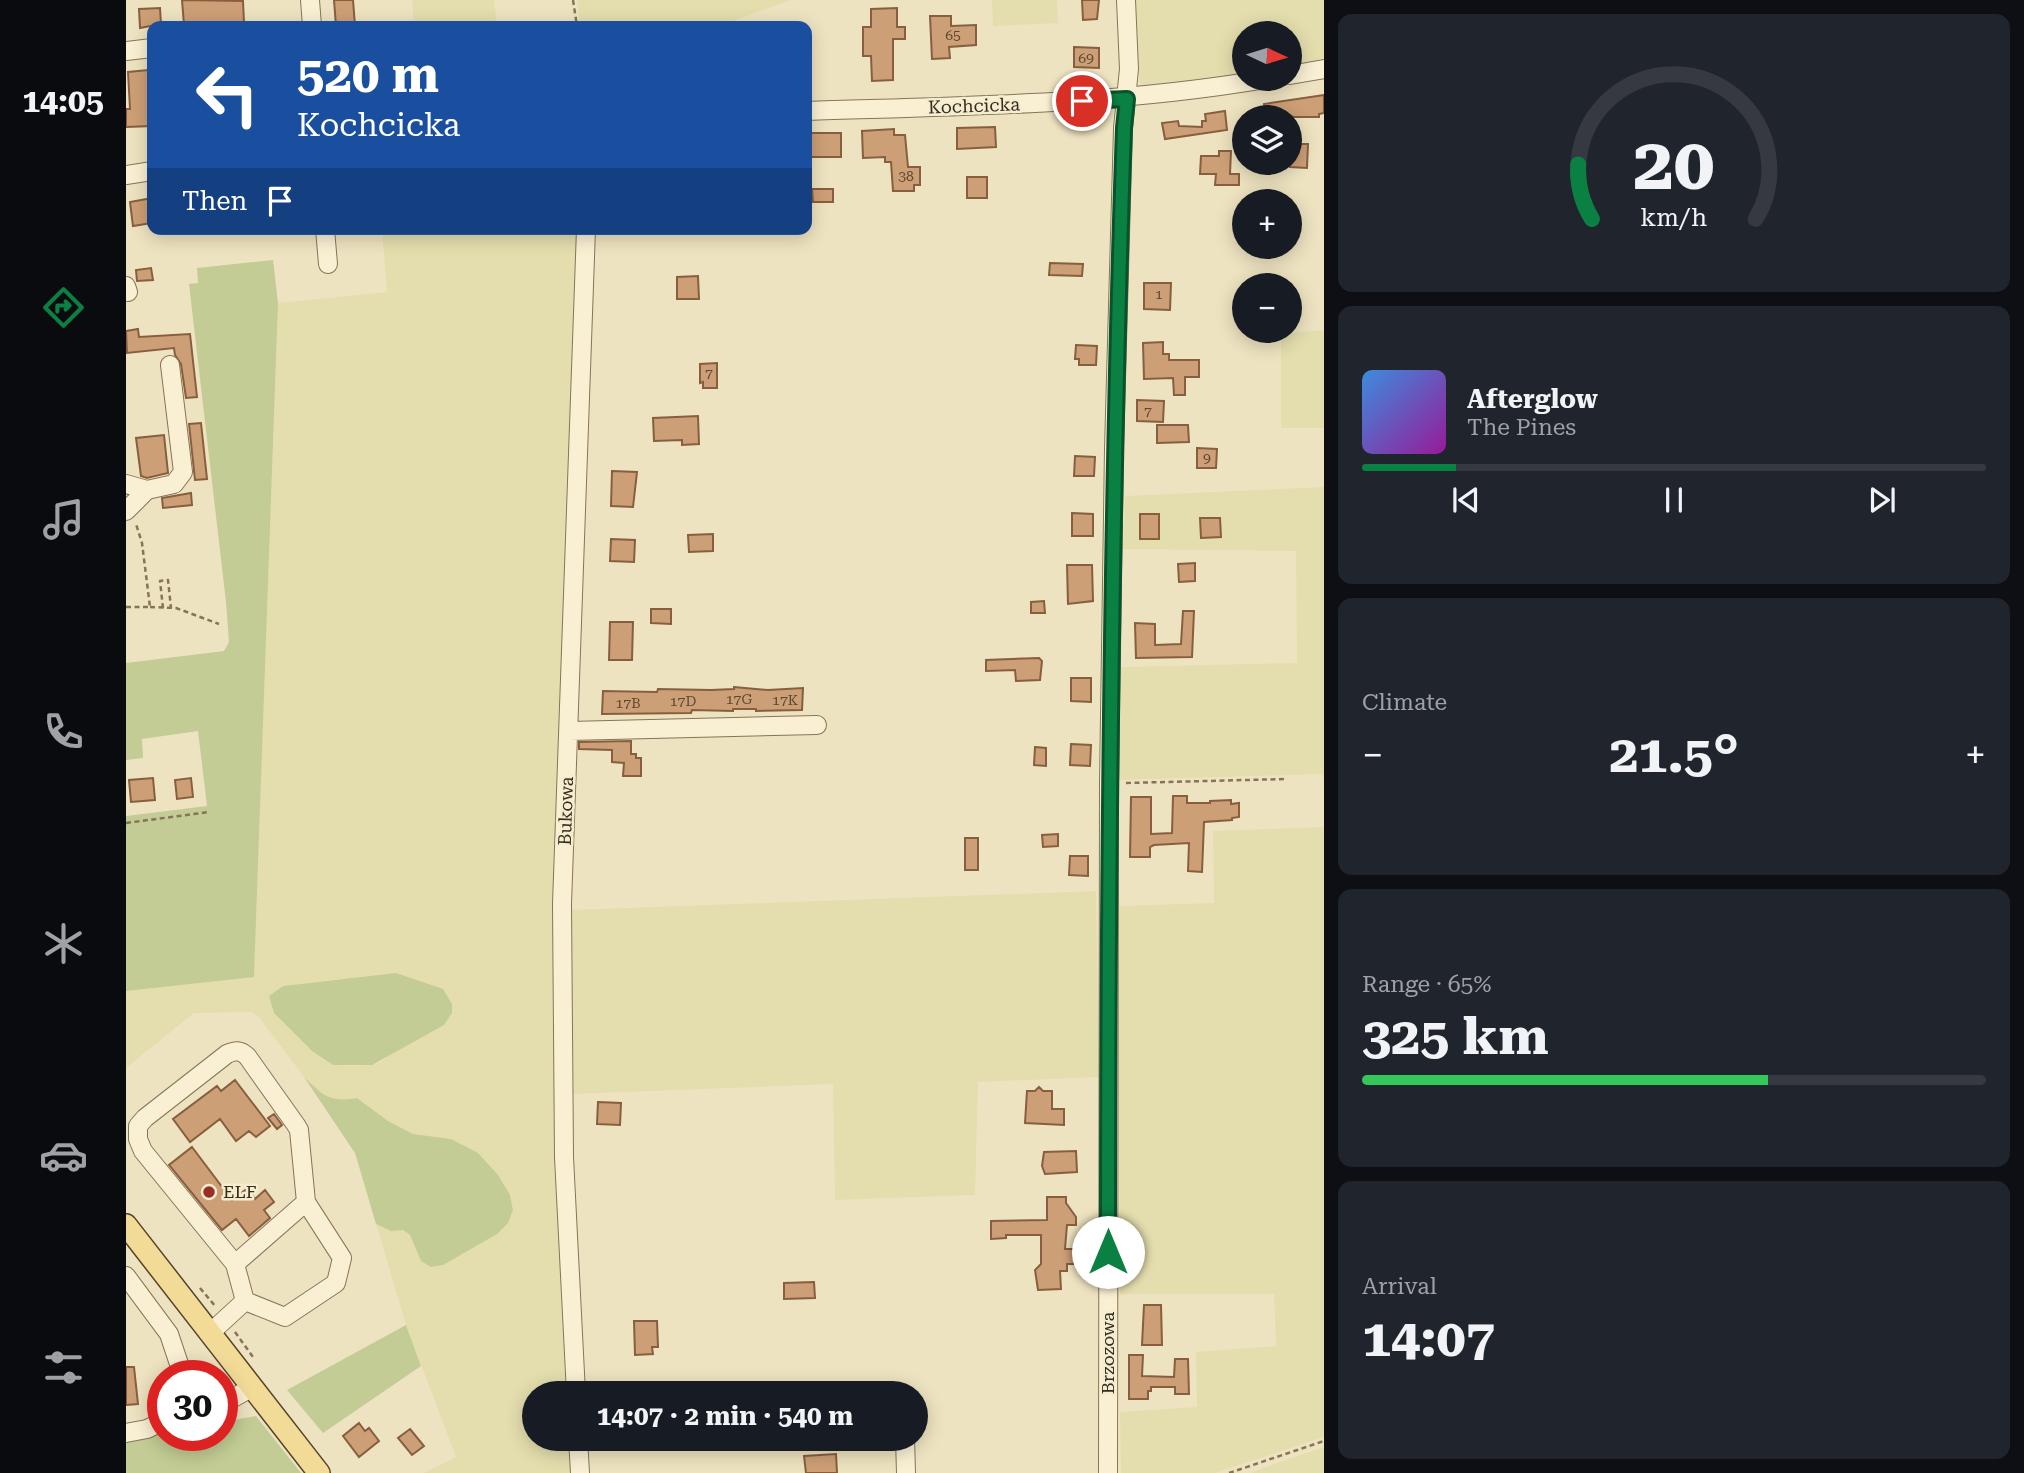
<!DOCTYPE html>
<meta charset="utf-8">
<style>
:root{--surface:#171b24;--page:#20242c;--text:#f1f3f6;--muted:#9ea1a6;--line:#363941;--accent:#0b8043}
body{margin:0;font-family:"Roboto Serif",serif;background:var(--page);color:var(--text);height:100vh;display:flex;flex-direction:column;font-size:26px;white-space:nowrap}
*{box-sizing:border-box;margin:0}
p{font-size:23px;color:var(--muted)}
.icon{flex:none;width:38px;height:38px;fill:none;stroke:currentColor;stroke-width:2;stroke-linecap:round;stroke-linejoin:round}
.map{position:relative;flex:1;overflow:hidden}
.sheet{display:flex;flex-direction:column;gap:14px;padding:14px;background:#0d0f14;width:700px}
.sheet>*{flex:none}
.banner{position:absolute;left:21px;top:21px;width:665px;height:214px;border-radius:14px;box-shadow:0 4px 18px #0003;background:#1a4fa0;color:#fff;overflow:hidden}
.needle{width:46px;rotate:94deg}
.controls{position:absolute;left:1106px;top:21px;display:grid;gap:14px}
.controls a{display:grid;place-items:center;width:70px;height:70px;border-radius:50%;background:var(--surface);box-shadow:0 4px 18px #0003;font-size:35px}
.speed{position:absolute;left:21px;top:1360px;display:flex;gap:14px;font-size:35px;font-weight:700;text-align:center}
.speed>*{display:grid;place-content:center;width:91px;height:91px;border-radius:50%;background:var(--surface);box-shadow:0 4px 18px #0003;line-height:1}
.speed .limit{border:10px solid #d22;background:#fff;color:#111}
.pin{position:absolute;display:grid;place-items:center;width:60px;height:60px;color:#fff;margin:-30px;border:4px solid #fff;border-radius:50%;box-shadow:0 2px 7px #0007}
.me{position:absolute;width:77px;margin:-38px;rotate:0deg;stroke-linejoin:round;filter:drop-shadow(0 0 5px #0008)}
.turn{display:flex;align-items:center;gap:24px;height:147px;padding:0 35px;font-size:32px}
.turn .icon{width:91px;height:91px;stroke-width:2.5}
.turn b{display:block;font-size:49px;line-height:60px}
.then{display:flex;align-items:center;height:66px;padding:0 35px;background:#0003;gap:14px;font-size:26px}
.big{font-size:52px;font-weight:700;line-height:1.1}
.sheet .card{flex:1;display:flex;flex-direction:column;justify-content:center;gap:10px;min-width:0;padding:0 24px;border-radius:14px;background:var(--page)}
.sheet .dial{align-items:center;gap:0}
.dial svg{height:182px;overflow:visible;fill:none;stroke:var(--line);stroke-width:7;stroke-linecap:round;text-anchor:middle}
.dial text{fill:var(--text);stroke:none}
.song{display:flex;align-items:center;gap:21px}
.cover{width:84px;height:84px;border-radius:10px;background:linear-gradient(135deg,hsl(210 70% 55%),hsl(300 70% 35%))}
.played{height:7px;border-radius:4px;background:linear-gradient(90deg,var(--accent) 15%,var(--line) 15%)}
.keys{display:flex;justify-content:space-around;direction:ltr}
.heat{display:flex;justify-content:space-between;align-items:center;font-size:38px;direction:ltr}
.charge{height:10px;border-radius:5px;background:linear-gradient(90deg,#34c759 65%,var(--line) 0)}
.trip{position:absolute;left:396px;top:1381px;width:406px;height:70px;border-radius:35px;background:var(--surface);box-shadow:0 4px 18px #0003;font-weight:700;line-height:70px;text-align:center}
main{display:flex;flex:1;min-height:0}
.tabs{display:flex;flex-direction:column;width:126px;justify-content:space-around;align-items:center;background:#090b0e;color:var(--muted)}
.tabs .icon{width:49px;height:49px}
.tabs .current{color:var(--accent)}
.tabs b{font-size:32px;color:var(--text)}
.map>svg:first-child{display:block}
.farmland{fill:#e4deae;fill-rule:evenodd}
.green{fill:#c2cc94}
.building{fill:#cd9f76;stroke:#875f3e;stroke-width:2}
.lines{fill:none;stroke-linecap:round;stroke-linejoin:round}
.minor-casing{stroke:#877458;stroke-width:20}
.major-casing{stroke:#55422d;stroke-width:24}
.path{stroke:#877458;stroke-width:2.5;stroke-dasharray:5 3.5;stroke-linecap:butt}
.minor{stroke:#f9f0d4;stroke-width:18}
.major{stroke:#f2db97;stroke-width:21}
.route-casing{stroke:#07532c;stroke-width:18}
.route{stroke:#0b8043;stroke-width:12}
.poi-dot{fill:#972e28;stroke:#f5edd0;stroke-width:2.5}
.labels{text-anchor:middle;stroke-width:5;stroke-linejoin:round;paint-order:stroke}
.number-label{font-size:14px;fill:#5c4833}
.street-label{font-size:18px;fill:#372b1d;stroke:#f5edd0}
.poi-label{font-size:18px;fill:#372b1d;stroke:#f5edd0;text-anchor:start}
</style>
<main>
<nav class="tabs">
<b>14:05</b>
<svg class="icon current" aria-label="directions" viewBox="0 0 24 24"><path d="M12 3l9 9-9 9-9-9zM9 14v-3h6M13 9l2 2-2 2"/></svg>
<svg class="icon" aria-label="music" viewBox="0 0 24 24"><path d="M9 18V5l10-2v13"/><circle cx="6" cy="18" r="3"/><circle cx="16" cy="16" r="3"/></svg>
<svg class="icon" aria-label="phone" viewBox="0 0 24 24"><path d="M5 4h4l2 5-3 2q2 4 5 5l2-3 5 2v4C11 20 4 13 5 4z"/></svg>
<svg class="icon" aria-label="climate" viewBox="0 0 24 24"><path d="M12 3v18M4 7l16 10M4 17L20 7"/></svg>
<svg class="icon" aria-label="car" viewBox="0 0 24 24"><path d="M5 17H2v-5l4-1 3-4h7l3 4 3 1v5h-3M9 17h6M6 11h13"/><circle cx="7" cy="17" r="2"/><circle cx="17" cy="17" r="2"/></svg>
<svg class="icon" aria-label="filters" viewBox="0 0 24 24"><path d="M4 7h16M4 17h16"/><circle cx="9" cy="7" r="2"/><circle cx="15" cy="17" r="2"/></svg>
</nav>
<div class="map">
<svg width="1198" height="1473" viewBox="0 0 1198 1473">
<rect width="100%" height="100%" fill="#eee3c0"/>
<path class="farmland" d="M286,0H368L371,26H288Z
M451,0H665L593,26H454Z
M866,0H931L932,23L867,26Z
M1007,0H1198V59L1164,65V33H1118V73L1020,89L1014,87Z
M256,229H454L443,533V1393H408V1438L445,1439L446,1473H297L330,1457L280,1325L250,1224L265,1231L277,1230L284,1235L295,1261L382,1223L387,1210L384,1195L325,1139L287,1134L262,1121L231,1098L214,1101L197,1096L178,1077L132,1016L126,1012L68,1013L0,1068V991L128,976L152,303L261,292ZM214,979L270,1050L253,1063L231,1066L207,1065L186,1051L148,1013L143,996L157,986Z
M1198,330V428H1155V334Z
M1198,487V788L1197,774L990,780L994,667L1171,663L1170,551L997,549L999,496Z
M1198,827V1437L1089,1473H995L994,1412L1071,1407L1070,1352L1150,1346L1148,1294H994L992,906L1088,903L1087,831Z
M970,891L973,1077L852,1082L849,1195L709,1200L707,1084L445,1094L443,910Z
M1198,1447V1473H1124L1148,1464Z"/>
<path class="green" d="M147,260L152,303L128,977L0,991V816L81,806L72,731L16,739L17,758L0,760V663L98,651L103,642L100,602L63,284L72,283L71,268Z
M270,973L317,989L326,1004V1013L318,1025L246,1065H207L186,1051L148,1013L143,996L157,986Z
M178,1077C197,1095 203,1103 231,1098L262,1121L287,1134L325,1139L352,1153L372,1175L384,1195L387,1210L382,1223L371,1234L317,1265L305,1267L295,1261L284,1235L277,1230L265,1231L250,1224L229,1153Z
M280,1325L295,1366L197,1433L161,1390Z
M130,1416L175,1473H0V1440L37,1433L96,1435V1422Z"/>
<path class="building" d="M56,0L117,1L118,23L58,25Z
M208,0H227L229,26H210Z
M956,0H973L971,19L957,20Z
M34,8L35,24L14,28L13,9Z
M771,8V27H779V39H767V80L746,81L745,56H737V27H745V9Z
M804,16H825V26L850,25V45L823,47L824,58L806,59Z
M948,47L973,48V68L948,67Z
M22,70L26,126L0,127V109H4L2,72Z
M1198,95V113L1193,114V117H1140L1138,104Z
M1099,111L1101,130L1039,139L1036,123L1052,121L1053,126L1076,127V121H1080L1079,114Z
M869,127L870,147L831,149V128Z
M768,129V135H779L782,167H794V185H788V191H767L765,162H759V157L737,158L736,131Z
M681,133H715V157H681Z
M1164,144H1182L1181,168L1164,167Z
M1093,151H1105L1104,174H1113V185H1089L1090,174H1074L1075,156H1093Z
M841,177H861V198H841Z
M686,189H707V202H687Z
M26,198V223L7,226L4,202Z
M924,263L957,264L956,276L923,275Z
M25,268L27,280L11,281L10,270Z
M572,276L573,299H551V277Z
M1018,283H1045L1044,310L1018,309Z
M12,329L13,337L64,334L71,397L60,398L55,364L49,355L48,348L1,353L0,331Z
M1037,342V354H1043V360H1073V377H1059V395H1048L1047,378L1018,379L1017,343Z
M950,345L971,346L970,365H953V359H949Z
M591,363V388H577V382L574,383V364Z
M1011,400L1038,401L1037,422L1011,421Z
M572,416L573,444L556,445V440L528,441L527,418Z
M75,423L81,479L69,480L63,424Z
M1031,425H1062L1063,442L1031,443Z
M38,435L42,473L21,478L15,476L10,438Z
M1071,448L1091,449L1090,468H1071Z
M949,456L969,457L968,476H948Z
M486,471L511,472L507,507L485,506Z
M65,493L66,505L37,508L36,498Z
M946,513L967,514V536H946Z
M1014,514H1033V539H1014Z
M1074,518H1094L1095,537L1075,538Z
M587,534V551L563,552L562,535Z
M485,539L509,540L508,562L484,561Z
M1069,563V581L1053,582L1052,564Z
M941,565H966L967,601L942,604Z
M918,601L919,613H905V602Z
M525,609H545V624L525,623Z
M1057,611H1068L1066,657L1010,658L1009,623L1029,624V645L1055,644Z
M484,622H507L506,660H483Z
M913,658L916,661L914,680L890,681L889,670L860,671V660Z
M945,678H965V702L945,701Z
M608,687L642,690L677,688L676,710L630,711V709H607V711L566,710L565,713L476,714L477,691L531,692L532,689L585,690L608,689Z
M505,741V754H510V758H515V776H497L498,763L486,762V750L453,749V742Z
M945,744L965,745L964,766L944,765Z
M909,747L920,748V766L908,765Z
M27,778L29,800L5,802L3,780Z
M65,778L67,797L51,799L49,780Z
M1047,796H1061V803H1084V801L1105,800V804L1113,803V817L1106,818V820L1078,822L1076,872L1062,871L1063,843L1028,845L1024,847V857H1004L1005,797H1025V834L1046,833Z
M932,834V846L917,847L916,835Z
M839,838H852V870H839Z
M944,856H962V876L943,875Z
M109,1080L144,1126L130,1137L123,1131L110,1141L94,1119L64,1142L47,1119L91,1086L95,1091Z
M913,1087L917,1091H926V1109H938V1125L899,1123L901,1091H909Z
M472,1102L495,1103L494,1125L471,1124Z
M148,1114L156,1125L151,1129L142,1118Z
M66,1147L106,1200L122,1188L129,1199L139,1190L148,1202L138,1210L144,1218L123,1236L110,1219L96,1230L43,1165Z
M950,1151L951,1172L919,1174L916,1166L918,1152Z
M921,1197H940V1203L950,1217V1225H941L939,1249H954V1264H941V1271H934L935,1289L912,1290L909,1270L915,1264V1235H880V1238L865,1239V1221L921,1220Z
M688,1282L689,1298L658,1299V1283Z
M1018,1305H1035L1036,1345H1016Z
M508,1321H531L532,1347H526L527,1354L509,1355Z
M1003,1355H1017L1016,1376L1048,1377L1049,1359H1062L1063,1394H1049V1387H1025V1391H1022V1399H1003Z
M0,1367H8L12,1404L0,1405Z
M233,1423L239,1431L243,1428L253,1441L233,1457L217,1436Z
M284,1429L298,1446L286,1455L272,1438Z
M471,1438H492L493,1449L471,1450Z
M710,1454L711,1473H680L678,1456Z"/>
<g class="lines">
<defs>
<path id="minor" d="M184,0L186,26
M0,51L26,48
M1164,75L1198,69
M681,111C835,106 988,105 1140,79
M0,175L26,171
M199,229L202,264
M0,286L2,292
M0,484L21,490
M0,511L21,490L48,484L57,472L44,365
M443,731L691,725
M109,1264L180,1202
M0,1276L43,1334L57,1376
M83,1334L119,1301L159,1317L210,1283L216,1258L180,1202L173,1130L170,1125L121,1056C114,1050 110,1050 101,1054L19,1118L12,1126V1139L17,1151L109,1264L119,1301
M450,1393L438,1157L436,904L460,229
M96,1404L125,1388
M0,1433L21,1429L37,1421
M452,1438L454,1473
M779,1438L780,1473
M982,1473L983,783L988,449L997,128L1003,69L1000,0"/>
<path id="major" d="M0,1225L193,1473"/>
</defs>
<use href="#minor" class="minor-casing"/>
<use href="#major" class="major-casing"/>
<path class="path" d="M447,0L451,26
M0,607H24L16,543L10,524
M24,607L50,608L93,624
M37,608L34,581L42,580L45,608
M1000,783L1160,779
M0,823L83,812
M74,1288L90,1307
M109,1332L127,1357
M1103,1473L1198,1441"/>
<use href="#minor" class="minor"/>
<use href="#major" class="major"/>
</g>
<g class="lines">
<defs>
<path id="route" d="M956,101L1001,99L998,128C985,503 982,877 982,1252"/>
</defs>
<use href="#route" class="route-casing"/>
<use href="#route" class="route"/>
</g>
<circle class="poi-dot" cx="83" cy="1192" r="7"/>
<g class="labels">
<g class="number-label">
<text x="827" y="40">65</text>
<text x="960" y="63">69</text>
<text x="780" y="181">38</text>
<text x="1033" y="299">1</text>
<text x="583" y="378">7</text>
<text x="1022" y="416">7</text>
<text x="1081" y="463">9</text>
<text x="613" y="704">17G</text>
<text x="659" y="705">17K</text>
<text x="557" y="706">17D</text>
<text x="502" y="708">17B</text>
</g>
<g class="street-label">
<text transform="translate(848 106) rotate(-2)" y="6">Kochcicka</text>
<text transform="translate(440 811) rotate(-88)" y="6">Bukowa</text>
<text transform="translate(982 1353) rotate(-90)" y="6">Brzozowa</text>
</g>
<g class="poi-label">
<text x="97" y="1198">ELF</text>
</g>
</g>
</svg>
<div class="controls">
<a><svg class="needle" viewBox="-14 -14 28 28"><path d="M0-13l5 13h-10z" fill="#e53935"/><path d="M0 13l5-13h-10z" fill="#9ea1a6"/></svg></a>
<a><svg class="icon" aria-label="layers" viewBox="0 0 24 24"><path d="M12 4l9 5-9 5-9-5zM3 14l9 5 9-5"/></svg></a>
<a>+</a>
<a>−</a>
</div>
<div class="speed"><div class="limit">30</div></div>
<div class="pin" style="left:956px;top:101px;background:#d93025"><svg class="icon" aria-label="arrive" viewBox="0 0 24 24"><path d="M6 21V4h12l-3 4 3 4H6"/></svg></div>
<svg class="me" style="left:982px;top:1252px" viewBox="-20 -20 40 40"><circle r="19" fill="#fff"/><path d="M0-13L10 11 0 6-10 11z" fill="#0b8043"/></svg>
<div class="trip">14:07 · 2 min · 540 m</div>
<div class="banner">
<div class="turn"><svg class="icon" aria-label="left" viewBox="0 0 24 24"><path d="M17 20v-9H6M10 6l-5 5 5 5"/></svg><div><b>520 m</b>Kochcicka</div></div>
<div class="then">Then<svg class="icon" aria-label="arrive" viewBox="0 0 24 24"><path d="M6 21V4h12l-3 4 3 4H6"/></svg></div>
</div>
</div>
<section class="sheet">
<div class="card dial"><svg viewBox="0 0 100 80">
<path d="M14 69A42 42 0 1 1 86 69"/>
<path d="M14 69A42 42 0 0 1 8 45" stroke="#0b8043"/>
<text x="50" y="56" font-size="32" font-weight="700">20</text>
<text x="50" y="72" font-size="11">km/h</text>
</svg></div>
<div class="card">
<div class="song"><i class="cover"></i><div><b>Afterglow</b><p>The Pines</p></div></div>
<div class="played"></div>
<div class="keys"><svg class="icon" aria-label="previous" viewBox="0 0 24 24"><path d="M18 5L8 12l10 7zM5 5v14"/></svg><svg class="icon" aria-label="pause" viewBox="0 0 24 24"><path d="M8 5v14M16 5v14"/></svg><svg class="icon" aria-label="next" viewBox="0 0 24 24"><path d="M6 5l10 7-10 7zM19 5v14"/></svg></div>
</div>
<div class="card"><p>Climate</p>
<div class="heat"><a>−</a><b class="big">21.5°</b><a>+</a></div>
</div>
<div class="card"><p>Range · 65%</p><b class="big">325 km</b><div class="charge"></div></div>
<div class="card"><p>Arrival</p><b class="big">14:07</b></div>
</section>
</main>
